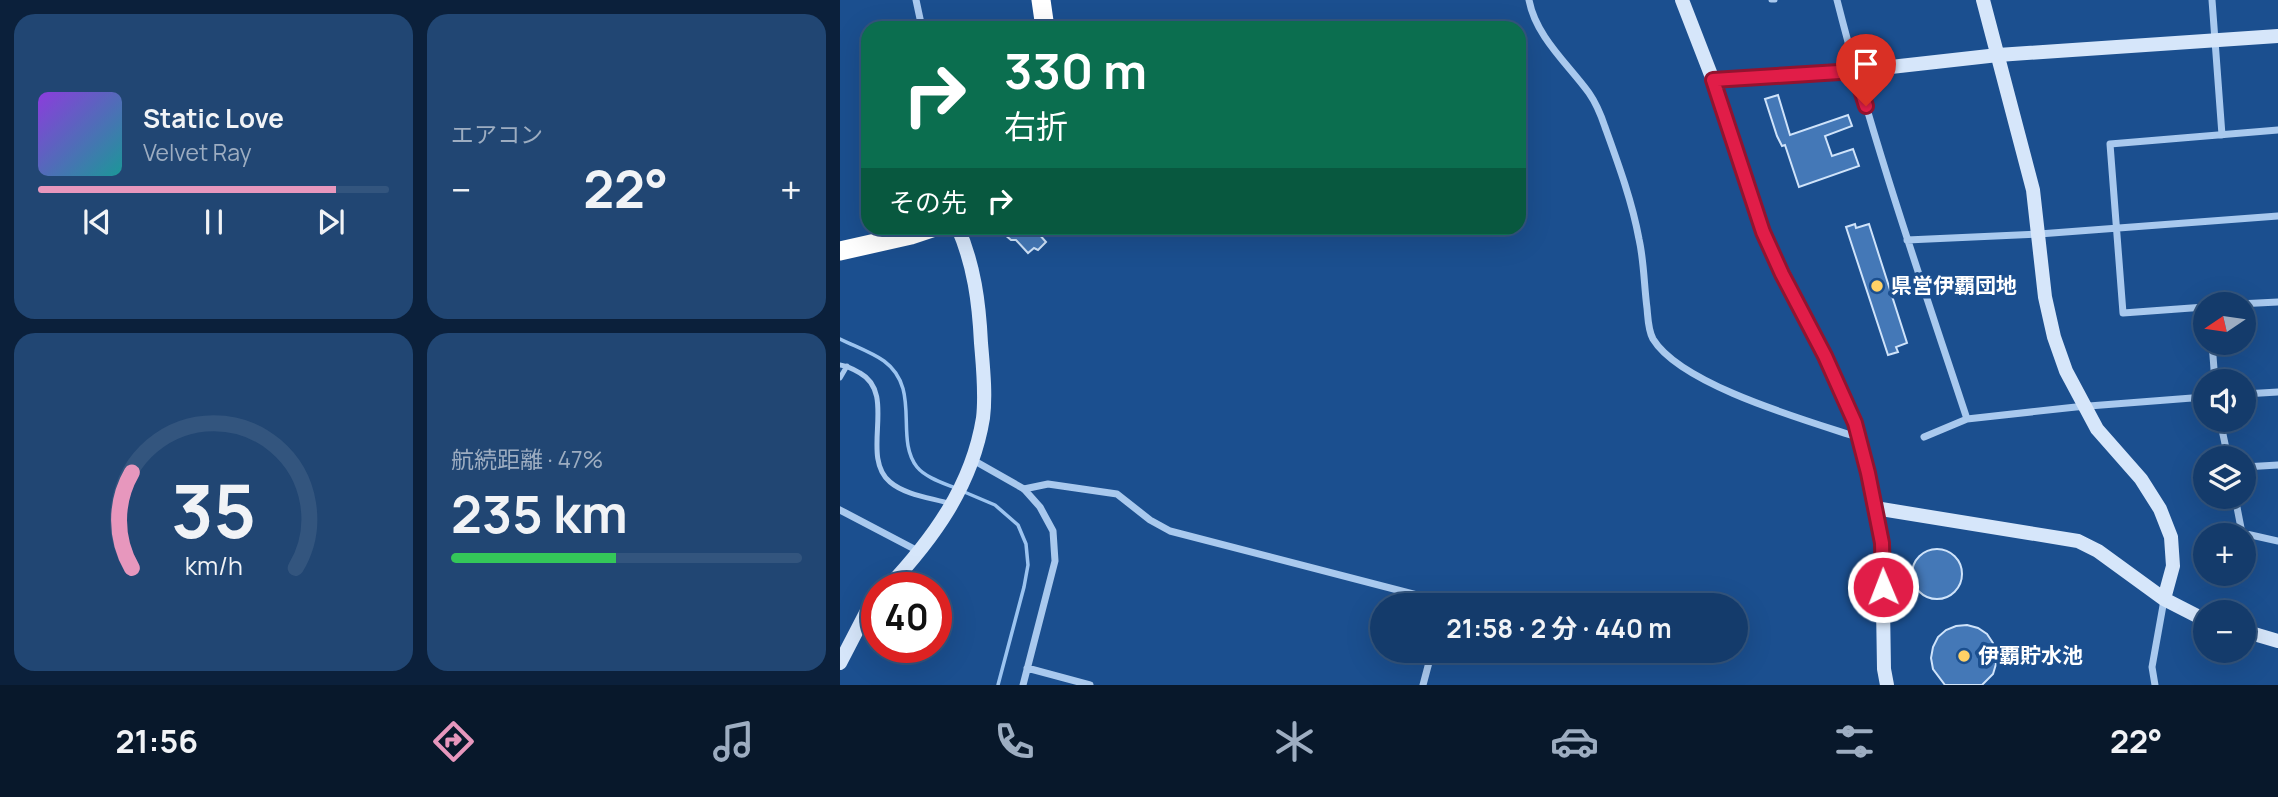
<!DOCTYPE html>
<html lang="ja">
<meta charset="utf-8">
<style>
:root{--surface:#143b6b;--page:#214673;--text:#f1f3f6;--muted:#9dadc1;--line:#33557e;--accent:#e797bd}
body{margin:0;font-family:Manrope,"Noto Sans JP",sans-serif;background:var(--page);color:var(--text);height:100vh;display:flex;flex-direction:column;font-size:26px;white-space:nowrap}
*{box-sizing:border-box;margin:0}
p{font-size:23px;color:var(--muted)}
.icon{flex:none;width:38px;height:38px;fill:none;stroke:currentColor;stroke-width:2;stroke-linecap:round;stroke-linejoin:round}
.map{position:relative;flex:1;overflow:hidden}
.drawer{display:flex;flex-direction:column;gap:14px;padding:14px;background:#0b203b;width:840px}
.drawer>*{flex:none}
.banner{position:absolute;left:21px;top:21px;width:665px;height:214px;border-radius:21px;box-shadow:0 7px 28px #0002,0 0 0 2px var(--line);background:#0b6e4f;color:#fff;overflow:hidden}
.needle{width:46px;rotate:257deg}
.fabs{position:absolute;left:1353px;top:292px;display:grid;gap:14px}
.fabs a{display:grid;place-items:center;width:63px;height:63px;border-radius:50%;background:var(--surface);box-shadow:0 7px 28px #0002,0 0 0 2px var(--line);font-size:35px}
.speed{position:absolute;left:21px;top:572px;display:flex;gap:14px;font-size:35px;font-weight:700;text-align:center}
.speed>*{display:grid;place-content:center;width:91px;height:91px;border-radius:50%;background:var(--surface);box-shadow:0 7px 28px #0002,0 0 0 2px var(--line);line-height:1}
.speed .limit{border:10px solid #d22;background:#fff;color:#111}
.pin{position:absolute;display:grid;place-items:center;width:60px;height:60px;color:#fff;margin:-72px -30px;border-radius:50% 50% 50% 0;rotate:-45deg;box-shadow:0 0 7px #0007}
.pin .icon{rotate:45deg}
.me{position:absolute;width:77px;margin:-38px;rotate:359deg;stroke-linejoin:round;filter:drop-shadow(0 0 5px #0008)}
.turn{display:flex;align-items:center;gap:24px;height:147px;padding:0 28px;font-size:32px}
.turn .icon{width:91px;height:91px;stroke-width:2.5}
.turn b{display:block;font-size:49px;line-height:60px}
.then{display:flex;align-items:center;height:66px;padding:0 28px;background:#0003;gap:14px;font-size:26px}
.big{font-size:52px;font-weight:700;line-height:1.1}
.drawer .card{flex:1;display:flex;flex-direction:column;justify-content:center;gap:10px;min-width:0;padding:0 24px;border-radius:21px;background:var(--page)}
.drawer .dial{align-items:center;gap:0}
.dial svg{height:182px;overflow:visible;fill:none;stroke:var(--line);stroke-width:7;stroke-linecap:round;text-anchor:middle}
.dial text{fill:var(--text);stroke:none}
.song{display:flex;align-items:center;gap:21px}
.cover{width:84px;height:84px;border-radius:10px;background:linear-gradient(135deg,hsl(270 70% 55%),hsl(180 70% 35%))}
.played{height:7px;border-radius:4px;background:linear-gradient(90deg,var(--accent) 85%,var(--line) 85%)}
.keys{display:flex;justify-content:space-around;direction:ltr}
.heat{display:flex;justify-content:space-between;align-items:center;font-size:38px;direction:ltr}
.charge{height:10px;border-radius:5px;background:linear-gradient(90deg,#34c759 47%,var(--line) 0)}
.drawer .tiles{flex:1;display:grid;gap:14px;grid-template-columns:repeat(2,1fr)}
.trip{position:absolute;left:530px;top:593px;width:378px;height:70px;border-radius:35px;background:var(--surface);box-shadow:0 7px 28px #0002,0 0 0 2px var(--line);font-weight:700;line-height:70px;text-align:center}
.tab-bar{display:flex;height:112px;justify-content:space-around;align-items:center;background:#08182b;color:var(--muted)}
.tab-bar .icon{width:49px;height:49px}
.tab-bar .selected{color:var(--accent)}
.tab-bar b{font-size:32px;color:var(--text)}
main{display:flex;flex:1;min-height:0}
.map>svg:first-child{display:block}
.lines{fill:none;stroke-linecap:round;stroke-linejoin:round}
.stream{stroke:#9cc4f0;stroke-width:3.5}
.building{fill:#4478b7;stroke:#cfe3fa;stroke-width:2}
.lane{stroke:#a9c9ee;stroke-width:5}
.street{stroke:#a9c9ee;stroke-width:7}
.secondary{stroke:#d6e6fa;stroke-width:14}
.highway{stroke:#fff;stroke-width:19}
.route-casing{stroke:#92132f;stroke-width:18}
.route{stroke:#e11d48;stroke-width:12}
.poi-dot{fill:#ffd166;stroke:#1b4f8f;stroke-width:2.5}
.labels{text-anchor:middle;stroke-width:7;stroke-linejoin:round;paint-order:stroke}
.poi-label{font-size:21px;font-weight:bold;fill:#fff;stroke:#1b4f8f;text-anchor:start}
</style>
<main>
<section class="drawer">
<div class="tiles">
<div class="card">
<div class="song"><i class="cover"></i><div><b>Static Love</b><p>Velvet Ray</p></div></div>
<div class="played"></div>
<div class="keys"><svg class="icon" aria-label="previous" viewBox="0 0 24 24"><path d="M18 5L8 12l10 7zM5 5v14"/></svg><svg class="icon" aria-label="pause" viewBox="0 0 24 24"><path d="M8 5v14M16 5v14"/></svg><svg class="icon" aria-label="next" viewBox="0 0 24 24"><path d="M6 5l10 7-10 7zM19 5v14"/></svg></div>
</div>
<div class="card"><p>エアコン</p>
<div class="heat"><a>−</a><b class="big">22°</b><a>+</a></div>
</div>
<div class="card dial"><svg viewBox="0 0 100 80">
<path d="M14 69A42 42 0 1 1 86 69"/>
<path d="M14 69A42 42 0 0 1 14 27" stroke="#e797bd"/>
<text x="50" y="56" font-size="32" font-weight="700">35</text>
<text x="50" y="72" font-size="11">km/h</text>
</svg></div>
<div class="card"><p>航続距離 · 47%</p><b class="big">235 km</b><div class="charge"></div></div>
</div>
</section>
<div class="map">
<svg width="1438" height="685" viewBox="0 0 1438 685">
<rect width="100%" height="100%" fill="#1b4f8f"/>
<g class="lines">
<path class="stream" d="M0,339C14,346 31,352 44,361C82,389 54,438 77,467C85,477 103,483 115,488
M122,491L155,505L178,525L186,544L188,565L184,587L158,685"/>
</g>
<path class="building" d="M938,95L950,135L1008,115L1012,126L985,136L992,156L1013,149L1019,166L959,187L945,145L942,146L937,136L925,99Z
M1015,224L1016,228L1029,224L1067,343L1056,347L1058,352L1048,355L1006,227Z
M157,228H203L198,233L206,242L198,250L194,248L188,253L176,240H171Z
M1072 574a25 25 0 1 1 50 0a25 25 0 1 1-50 0Z
M1127,625L1138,628L1147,634L1153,643L1156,664L1153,674L1142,685H1105L1093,669L1091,658L1093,647L1098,637L1106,630L1116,626Z"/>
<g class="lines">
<path class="lane" d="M931,0H935
M0,365C8,366 13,369 20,373C58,394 19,456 50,482C65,495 92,498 111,504
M0,378L7,366"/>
<path class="street" d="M76,0L82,28
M689,0C696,37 728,64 749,93C756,103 761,115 765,127C778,163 792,201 799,239C804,261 804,285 807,308C808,318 808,330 813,339C841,385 965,420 1017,437
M997,0C1033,142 1081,280 1127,419
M1372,0L1382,135
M1067,240L1199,234L1438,216
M1398,304L1438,302
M1365,307L1283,313L1270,144L1438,130
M1372,343L1375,382
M1404,394L1438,392
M1380,420L1388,458
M1084,437L1127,419L1236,407L1365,397
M133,460L184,489L200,507L213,531L215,561L183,685
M1404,467L1438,465
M184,489L208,484L277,494L310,520L330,531L604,602V606
M1395,497L1402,533L1438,541
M0,510L80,552
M187,668L250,685
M583,685L592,651
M1315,685L1312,667L1324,600"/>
<path class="secondary" d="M842,0L873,80L918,218L929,245L985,356L1015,423L1028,473L1042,543L1044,669L1047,685
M1143,0L1193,190L1205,297L1214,337L1226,371L1257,429L1301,479L1320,509L1331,537L1333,566L1324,599
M873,80L1015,71L1158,55L1438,36
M1035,508L1238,541L1258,551L1324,599L1365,620
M47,588C93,539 132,486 143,418C146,394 143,367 141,343C139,302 134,265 118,228
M1404,631L1438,641
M0,663L29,607L37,599"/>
<path class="highway" d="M201,0L205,28
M0,251L71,235L92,228"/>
</g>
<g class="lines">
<defs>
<path id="route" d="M1026,106L1015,71L873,80L923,232L942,274L985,356L1015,423L1028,473L1042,543L1043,587"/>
</defs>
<use href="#route" class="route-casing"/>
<use href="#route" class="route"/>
</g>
<g class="poi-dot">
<circle cx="1037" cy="286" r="7"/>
<circle cx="1124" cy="656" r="7"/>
</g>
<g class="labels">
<g class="poi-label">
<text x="1051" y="293">県営伊覇団地</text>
<text x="1138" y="663">伊覇貯水池</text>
</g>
</g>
</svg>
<div class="fabs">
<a><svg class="needle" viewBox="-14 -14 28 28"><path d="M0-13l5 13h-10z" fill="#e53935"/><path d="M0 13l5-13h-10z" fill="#9dadc1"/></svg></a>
<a><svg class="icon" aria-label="sound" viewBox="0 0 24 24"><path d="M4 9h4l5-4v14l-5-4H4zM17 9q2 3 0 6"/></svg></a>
<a><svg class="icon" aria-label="layers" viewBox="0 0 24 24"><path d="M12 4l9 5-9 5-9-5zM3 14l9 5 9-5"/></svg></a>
<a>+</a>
<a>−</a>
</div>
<div class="speed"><div class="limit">40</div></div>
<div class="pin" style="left:1026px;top:106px;background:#d93025"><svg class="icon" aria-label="arrive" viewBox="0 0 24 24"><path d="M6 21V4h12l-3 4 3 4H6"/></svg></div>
<svg class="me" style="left:1043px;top:587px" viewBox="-20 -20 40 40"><circle r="17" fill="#e11d48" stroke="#fff" stroke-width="3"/><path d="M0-11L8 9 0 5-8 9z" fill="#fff"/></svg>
<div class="trip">21:58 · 2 分 · 440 m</div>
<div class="banner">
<div class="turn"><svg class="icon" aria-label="right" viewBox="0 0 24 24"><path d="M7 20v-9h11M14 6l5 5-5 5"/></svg><div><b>330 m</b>右折</div></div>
<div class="then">その先<svg class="icon" aria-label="right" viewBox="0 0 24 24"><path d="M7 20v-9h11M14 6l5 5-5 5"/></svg></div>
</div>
</div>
</main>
<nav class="tab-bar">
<b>21:56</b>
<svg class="icon selected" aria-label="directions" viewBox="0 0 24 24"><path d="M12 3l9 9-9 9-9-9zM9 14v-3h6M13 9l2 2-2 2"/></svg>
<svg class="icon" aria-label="music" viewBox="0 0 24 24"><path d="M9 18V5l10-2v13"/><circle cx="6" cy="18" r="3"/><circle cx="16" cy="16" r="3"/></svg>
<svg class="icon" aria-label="phone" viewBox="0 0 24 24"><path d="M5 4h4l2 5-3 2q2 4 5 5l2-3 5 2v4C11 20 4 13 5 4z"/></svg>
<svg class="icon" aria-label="climate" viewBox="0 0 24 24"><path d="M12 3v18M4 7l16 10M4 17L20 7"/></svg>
<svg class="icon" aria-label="car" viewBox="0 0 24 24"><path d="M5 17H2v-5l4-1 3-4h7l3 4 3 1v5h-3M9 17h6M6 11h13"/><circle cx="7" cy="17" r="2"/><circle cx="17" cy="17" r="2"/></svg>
<svg class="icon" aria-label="filters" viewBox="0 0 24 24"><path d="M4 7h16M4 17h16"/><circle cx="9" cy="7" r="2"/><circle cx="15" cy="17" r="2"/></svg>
<b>22°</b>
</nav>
